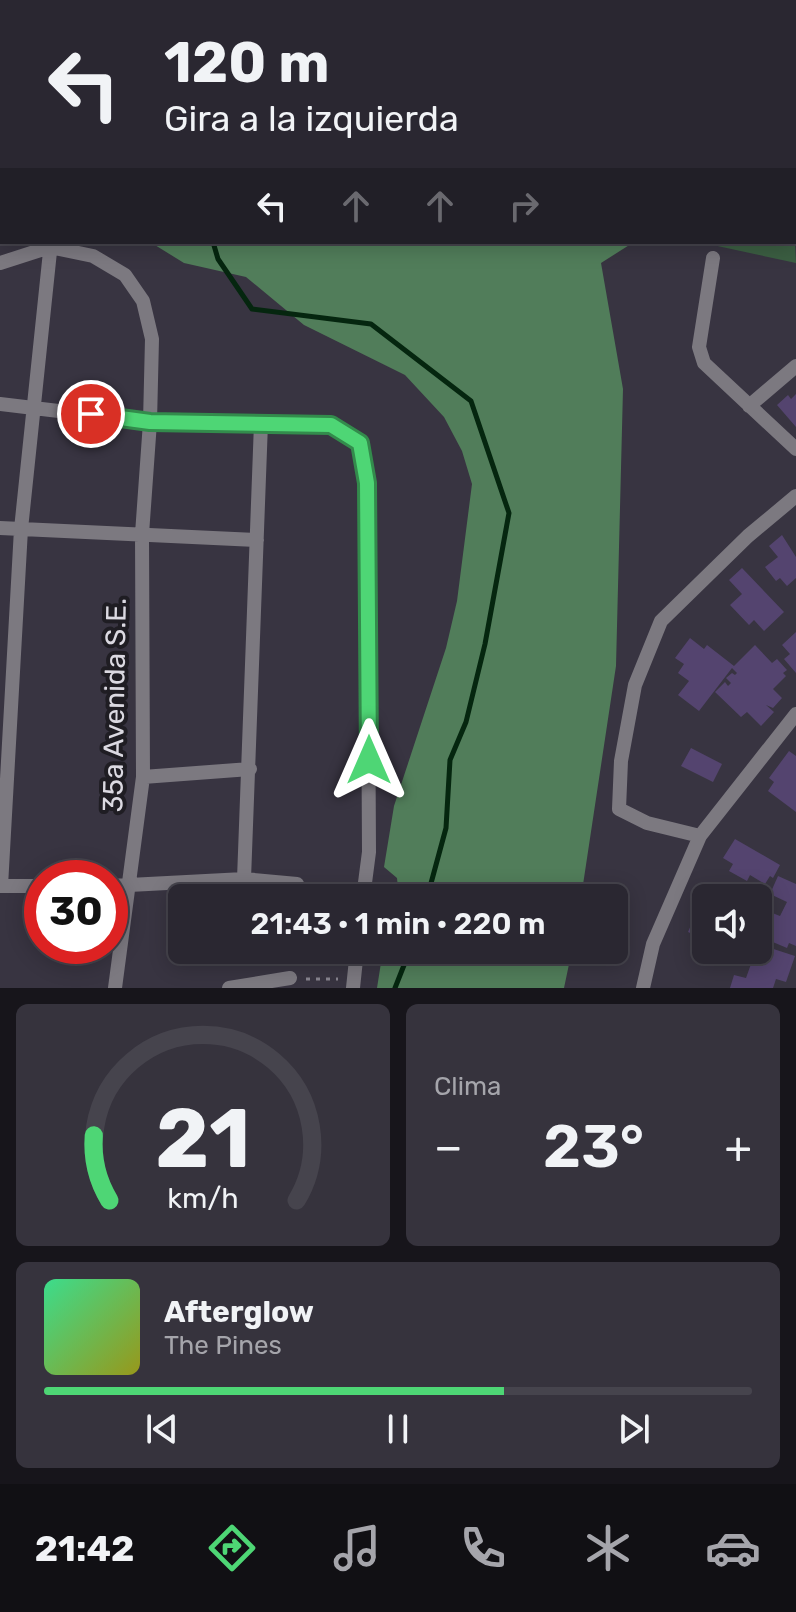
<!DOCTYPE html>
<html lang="es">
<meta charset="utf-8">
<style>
:root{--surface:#2a2731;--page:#36333d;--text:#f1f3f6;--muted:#a5a5ab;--line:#46444d;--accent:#4ed675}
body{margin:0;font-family:Rubik,sans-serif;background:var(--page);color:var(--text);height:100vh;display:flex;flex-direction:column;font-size:30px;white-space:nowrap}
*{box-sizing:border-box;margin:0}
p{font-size:26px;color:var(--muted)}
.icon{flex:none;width:44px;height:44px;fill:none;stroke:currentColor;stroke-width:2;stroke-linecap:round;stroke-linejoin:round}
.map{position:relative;height:988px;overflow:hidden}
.sheet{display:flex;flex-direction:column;gap:16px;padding:16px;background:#17151b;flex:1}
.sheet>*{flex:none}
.banner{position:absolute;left:0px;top:0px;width:796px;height:244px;box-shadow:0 4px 20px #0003,0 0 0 2px var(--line);background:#2a2731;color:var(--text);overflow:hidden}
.tools{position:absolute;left:692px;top:884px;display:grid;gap:16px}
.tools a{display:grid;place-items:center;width:80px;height:80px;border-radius:12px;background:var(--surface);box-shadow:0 4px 20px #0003,0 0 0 2px var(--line);font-size:40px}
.speed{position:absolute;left:24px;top:860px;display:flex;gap:16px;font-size:40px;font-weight:700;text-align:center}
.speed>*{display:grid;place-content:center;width:104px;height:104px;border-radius:50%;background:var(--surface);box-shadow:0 4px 20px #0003,0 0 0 2px var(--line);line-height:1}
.speed .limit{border:12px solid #d22;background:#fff;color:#111}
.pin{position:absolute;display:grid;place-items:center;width:68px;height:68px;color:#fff;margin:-34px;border:4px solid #fff;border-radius:50%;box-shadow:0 2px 8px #0007}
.me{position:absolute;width:88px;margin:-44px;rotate:0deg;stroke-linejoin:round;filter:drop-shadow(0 0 6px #0008)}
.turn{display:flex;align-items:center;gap:28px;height:168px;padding:0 32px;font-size:36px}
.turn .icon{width:104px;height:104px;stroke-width:2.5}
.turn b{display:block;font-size:56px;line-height:68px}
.lanes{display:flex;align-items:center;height:76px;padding:0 32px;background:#0003;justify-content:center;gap:40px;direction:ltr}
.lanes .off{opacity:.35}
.big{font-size:60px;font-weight:600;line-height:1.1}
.sheet .widget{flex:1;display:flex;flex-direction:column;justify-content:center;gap:12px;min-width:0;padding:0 28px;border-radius:12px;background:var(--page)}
.sheet .dial{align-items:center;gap:0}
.dial svg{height:208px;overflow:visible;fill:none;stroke:var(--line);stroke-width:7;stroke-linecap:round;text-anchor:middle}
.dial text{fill:var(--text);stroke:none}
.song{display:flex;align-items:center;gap:24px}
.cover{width:96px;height:96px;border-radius:12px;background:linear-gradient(135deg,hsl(150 70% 55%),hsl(60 70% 35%))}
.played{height:8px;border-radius:4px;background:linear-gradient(90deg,var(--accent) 65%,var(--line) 65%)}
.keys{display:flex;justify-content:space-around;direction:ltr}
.heat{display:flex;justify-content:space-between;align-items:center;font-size:44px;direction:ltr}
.sheet .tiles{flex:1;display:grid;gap:16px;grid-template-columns:1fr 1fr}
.widget:last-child{grid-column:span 2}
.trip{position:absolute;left:168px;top:884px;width:460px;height:80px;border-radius:12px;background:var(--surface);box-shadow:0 4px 20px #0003,0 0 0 2px var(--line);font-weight:600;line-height:80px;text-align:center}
.tabs{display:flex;height:128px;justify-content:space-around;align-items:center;background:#111014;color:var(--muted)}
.tabs .icon{width:56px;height:56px}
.tabs .on{color:var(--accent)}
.tabs b{font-size:36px;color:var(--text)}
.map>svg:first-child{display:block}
.green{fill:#3b5e42}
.forest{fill:#517d5a}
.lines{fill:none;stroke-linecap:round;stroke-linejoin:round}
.stream{stroke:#05260f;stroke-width:5}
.building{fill:#54446f}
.path{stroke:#87848f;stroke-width:3;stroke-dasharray:4 6;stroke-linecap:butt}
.minor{stroke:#7c7980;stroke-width:14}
.route-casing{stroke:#338b4c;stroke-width:20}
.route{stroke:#4ed675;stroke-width:14}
.labels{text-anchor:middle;stroke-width:8;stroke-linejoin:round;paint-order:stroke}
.street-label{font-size:28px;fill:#dbd9e1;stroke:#1f1d23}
</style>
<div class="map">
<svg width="796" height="988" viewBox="0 0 796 988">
<rect width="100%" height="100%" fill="#383441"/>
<path class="green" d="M794,221L796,263L699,242H794Z"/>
<path class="forest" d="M165,0H677L163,2Z
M150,242H634L601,263L623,389L616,666L581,898H399L397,878L384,867L394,806L446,648L457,601L472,484L462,451L444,417L405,375L304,325L246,277L184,263Z
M383,950H572L564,988H377Z"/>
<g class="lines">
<path class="stream" d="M245,2V0
M213,242L218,259L252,309L371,324L471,401L509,513L485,644L466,722L450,760L446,828L427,898
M395,988L410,950"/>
</g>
<path class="building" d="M796,394V427L777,405L788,395L791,399Z
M782,535L796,557V578L787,586L780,578L776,581L765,567L778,557L769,546Z
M742,568L784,612L764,631L754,620L749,625L730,605L742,594L729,580Z
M796,632V673L784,659L790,654L782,645Z
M690,638L704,649L707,645L734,666L755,645L772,663L777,659L787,670L783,673L786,676L773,689L782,698L773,708L766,705L774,712L761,726L747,712L741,717L715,692L725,682L728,686L731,683L726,678L732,673L735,675L737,673L732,668L699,711L678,695L689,681L678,673L684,664L675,658Z
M691,748L722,764L713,782L681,766Z
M789,751L796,756V812L768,791L774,782L769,778Z
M735,839L780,865L773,878L770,876L765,884L750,875L747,881L729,871L733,864L723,858Z
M778,876L796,884V946L789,943L787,948L768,940L770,934L758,930L762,909L780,916L787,902L770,894Z
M711,883L743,898H709L701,894Z
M695,916L706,921V940L688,932Z
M758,944L795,956L786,982L776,979L773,988H730L734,975L746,978L751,964L740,961L744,950H758Z"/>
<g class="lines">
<path class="path" d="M312,886L348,889
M306,979H338"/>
<path class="minor" d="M64,0L65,2
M713,258L699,347L704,363L796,449
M0,263L50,247L93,256L125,275L143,301L152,339L150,422L142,534L143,777L115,988
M0,404L150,422L331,425L360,443L367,483L369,852L363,898
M749,406L796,366
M0,528L257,540
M143,777L250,769
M700,836L647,823L619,809L621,761L635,685L661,621L748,536L796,496
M244,879L261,423
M0,886H42
M1,886L21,529L51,242
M110,886L244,879L297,884
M229,988L290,978
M353,988L357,950
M643,988L653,944L700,836L796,714"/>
</g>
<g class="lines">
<defs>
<path id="route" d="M91,414L150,422L331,425L360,443L367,483L369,760"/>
</defs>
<use href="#route" class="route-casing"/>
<use href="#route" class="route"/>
</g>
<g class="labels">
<g class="street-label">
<text transform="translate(114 705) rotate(-89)" y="10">35a Avenida S.E.</text>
</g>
</g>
</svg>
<div class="tools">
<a><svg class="icon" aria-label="sound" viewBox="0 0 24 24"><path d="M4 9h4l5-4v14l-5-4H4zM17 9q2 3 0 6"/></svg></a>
</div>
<div class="speed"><div class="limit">30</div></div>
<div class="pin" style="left:91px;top:414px;background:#d93025"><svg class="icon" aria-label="arrive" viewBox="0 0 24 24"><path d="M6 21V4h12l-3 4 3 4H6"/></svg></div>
<svg class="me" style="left:369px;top:760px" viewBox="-20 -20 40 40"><path d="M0-17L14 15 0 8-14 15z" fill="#4ed675" stroke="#fff" stroke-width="4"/></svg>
<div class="trip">21:43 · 1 min · 220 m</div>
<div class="banner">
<div class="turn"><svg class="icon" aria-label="left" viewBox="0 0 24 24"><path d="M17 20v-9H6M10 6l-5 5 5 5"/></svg><div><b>120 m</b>Gira a la izquierda</div></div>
<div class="lanes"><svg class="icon" aria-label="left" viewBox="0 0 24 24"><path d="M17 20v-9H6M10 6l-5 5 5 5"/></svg><svg class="icon off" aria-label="ahead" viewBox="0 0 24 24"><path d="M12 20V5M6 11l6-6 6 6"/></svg><svg class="icon off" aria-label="ahead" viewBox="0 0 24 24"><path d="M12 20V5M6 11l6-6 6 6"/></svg><svg class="icon off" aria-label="right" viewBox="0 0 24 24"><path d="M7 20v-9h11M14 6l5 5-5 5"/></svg></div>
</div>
</div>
<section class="sheet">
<div class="tiles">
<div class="widget dial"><svg viewBox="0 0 100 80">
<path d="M14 69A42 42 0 1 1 86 69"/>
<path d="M14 69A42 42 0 0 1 8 44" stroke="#4ed675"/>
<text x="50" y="56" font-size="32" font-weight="700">21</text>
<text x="50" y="72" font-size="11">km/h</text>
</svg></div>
<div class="widget"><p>Clima</p>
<div class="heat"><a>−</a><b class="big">23°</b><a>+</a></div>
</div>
<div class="widget">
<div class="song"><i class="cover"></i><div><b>Afterglow</b><p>The Pines</p></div></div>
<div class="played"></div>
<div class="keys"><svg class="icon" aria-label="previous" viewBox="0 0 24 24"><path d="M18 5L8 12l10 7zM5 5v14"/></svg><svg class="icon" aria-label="pause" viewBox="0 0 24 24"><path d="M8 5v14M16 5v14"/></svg><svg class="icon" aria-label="next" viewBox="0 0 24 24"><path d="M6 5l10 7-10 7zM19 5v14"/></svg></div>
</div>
</div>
</section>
<nav class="tabs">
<b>21:42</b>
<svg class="icon on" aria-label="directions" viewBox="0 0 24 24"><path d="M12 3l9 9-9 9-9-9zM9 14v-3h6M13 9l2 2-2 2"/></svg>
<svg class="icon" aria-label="music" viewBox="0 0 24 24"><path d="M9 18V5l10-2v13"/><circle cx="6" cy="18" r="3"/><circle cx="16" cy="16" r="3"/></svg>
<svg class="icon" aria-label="phone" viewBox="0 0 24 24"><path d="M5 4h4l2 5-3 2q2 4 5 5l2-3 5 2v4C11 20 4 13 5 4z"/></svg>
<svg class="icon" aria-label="climate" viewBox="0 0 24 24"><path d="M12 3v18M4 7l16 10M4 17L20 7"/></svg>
<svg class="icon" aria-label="car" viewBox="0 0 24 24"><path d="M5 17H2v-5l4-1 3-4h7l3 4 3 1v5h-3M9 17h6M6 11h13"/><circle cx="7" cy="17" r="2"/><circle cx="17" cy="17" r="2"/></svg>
</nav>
